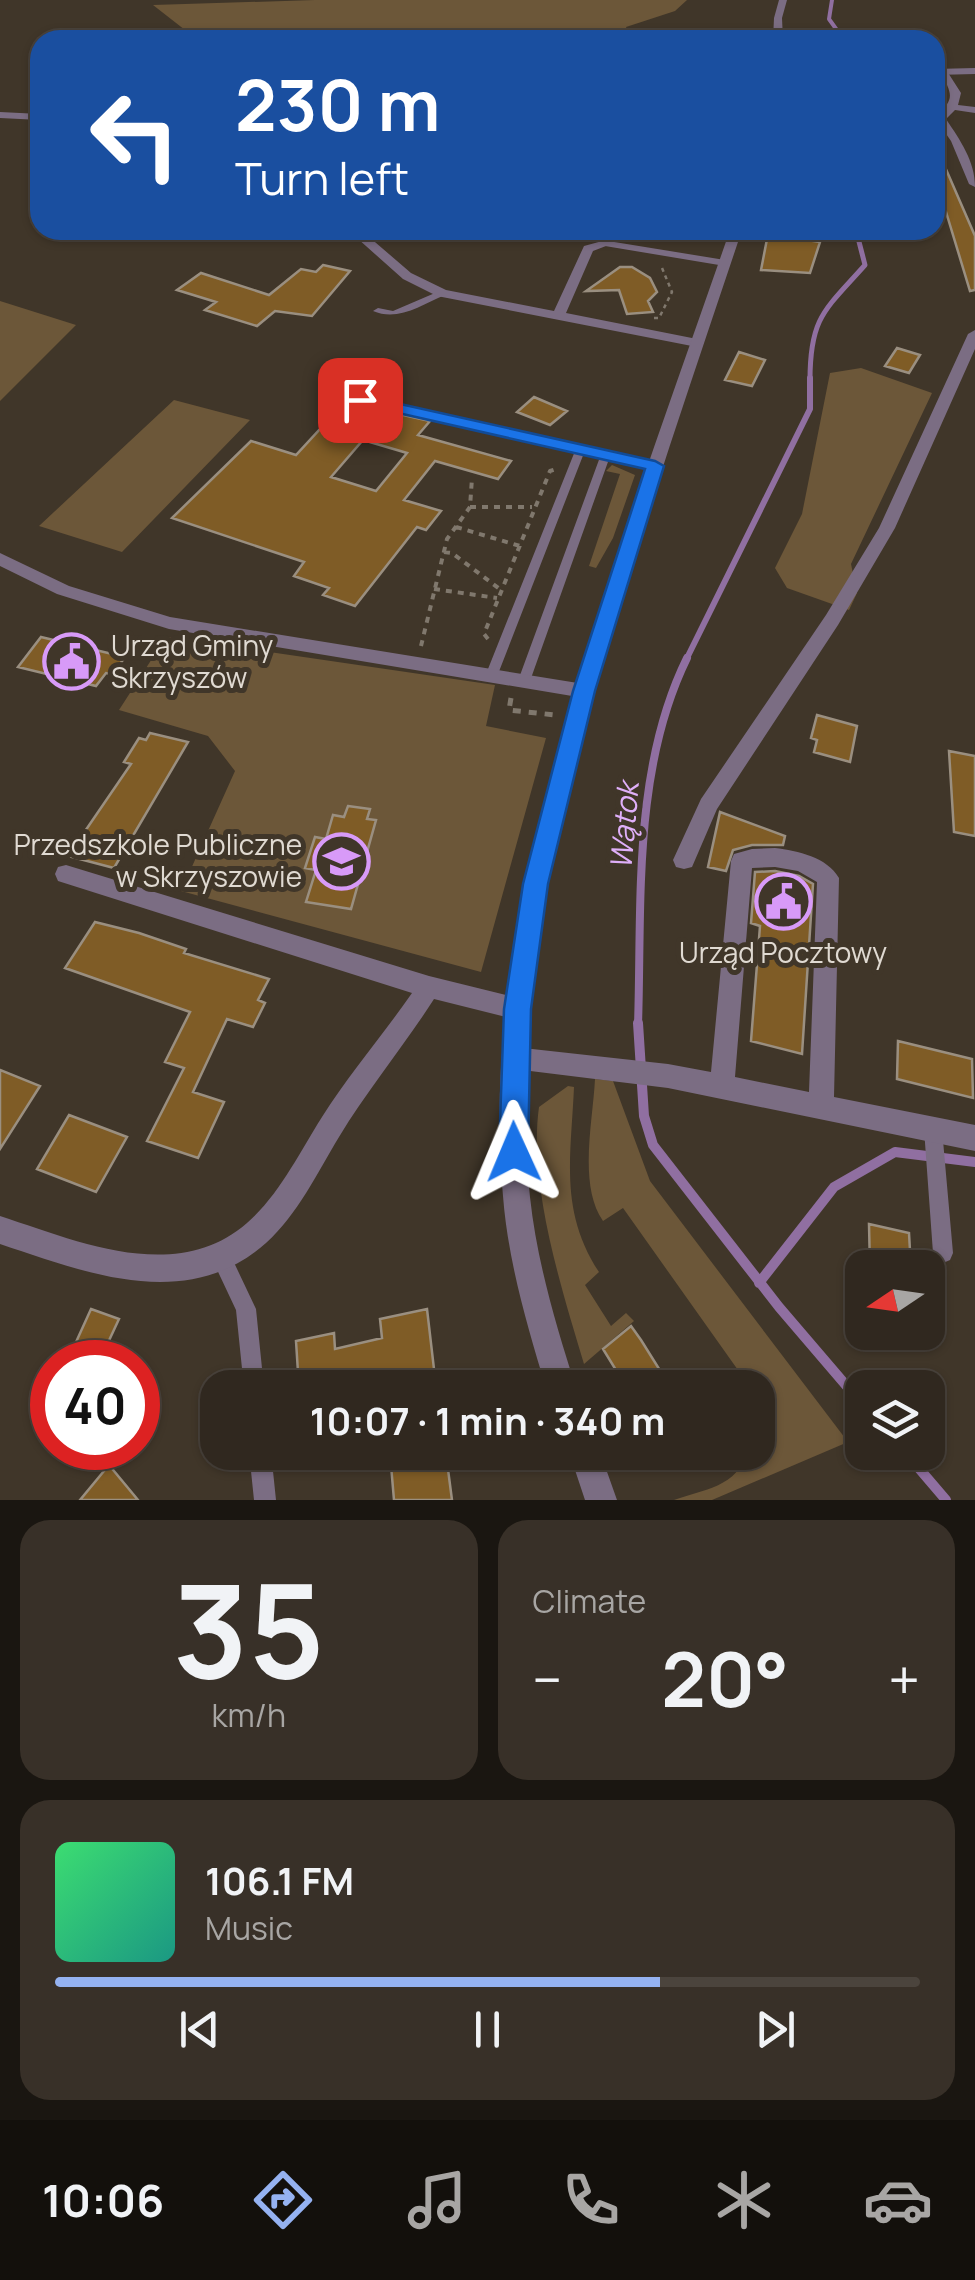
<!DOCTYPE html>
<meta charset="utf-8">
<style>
:root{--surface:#30281f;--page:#383028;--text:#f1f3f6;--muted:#a8a6a4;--line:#4b443d;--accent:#95b2f1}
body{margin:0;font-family:Manrope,sans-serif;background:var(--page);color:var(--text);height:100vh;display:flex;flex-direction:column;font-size:38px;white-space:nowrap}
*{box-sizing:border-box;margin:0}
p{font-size:32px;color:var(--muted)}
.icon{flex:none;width:55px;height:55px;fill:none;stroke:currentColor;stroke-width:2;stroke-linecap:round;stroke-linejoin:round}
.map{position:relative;height:1500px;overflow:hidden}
.sheet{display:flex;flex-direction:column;gap:20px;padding:20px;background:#1a1611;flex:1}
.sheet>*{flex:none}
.hud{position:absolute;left:30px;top:30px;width:915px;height:210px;border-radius:30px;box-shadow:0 2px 8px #0004,0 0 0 2px var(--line);background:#1a4fa0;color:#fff;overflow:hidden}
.needle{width:65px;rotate:257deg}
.tools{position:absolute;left:845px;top:1250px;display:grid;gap:20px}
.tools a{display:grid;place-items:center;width:100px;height:100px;border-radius:20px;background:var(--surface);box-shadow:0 2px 8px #0004,0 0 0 2px var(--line);font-size:50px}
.speed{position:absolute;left:30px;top:1340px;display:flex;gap:20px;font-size:50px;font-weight:700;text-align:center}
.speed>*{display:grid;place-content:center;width:130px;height:130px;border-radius:50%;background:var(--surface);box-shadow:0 2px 8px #0004,0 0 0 2px var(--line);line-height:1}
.speed .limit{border:15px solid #d22;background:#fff;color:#111}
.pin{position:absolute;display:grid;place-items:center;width:85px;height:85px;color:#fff;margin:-42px;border-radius:20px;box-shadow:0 5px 15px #0006}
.me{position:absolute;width:110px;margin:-55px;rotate:359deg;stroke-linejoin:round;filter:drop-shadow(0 0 8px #0008)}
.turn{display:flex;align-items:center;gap:35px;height:210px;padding:0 40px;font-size:45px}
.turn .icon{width:130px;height:130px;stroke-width:2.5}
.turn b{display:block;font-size:70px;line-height:85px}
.big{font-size:75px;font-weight:700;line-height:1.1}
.sheet .card{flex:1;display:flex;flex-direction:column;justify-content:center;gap:15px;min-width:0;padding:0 35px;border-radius:30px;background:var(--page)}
.sheet .dial{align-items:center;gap:0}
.dial b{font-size:130px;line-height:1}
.song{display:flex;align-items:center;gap:30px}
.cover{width:120px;height:120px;border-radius:15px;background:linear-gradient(135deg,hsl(140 70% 55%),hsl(170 70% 35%))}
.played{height:10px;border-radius:5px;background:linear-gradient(90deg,var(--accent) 70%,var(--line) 70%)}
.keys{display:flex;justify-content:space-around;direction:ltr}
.heat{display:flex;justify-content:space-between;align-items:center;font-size:55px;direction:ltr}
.sheet .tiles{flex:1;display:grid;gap:20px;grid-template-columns:1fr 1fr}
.card:last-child{grid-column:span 2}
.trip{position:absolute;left:200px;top:1370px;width:575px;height:100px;border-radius:30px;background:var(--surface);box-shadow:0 2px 8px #0004,0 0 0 2px var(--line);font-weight:700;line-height:100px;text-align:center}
.dock{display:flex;height:160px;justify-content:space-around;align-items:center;background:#13100c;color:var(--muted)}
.dock .icon{width:70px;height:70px}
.dock .on{color:var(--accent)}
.dock b{font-size:45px;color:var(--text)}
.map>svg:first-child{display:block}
.green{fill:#6c5739}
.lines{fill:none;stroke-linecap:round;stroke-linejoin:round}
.stream-far4{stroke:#906fa1;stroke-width:4}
.stream-far3{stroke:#906fa1;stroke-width:5}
.stream-far2{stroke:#906fa1;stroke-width:6}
.stream-far1{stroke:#906fa1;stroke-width:8}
.stream{stroke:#906fa1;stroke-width:10}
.building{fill:#7f5c26;stroke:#9a8f80;stroke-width:2.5;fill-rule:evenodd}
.path-far2{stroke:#80786d;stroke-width:2.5;stroke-dasharray:4 4;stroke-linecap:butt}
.path-far1{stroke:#80786d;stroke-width:4;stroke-dasharray:6 6;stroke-linecap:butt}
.path{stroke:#80786d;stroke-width:5;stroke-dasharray:8 8;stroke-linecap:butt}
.service{fill:#7b6d83;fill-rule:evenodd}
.minor{fill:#7b6d83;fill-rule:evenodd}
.tertiary{fill:#7b6d83;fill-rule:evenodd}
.route{fill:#1a73e8;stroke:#114b97;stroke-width:2.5}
.labels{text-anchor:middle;stroke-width:10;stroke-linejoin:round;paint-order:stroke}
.poi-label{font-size:28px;fill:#e0dad2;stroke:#403629;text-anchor:start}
.water-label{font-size:30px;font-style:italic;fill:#dfaff9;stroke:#403629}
</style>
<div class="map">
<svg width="975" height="1500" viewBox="0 0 975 1500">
<rect width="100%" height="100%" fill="#403629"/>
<path class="green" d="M315,0H687L675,11L626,27L631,40L194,37L153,5Z
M0,301L76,325L0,401Z
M861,368L932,393L851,564L857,593L849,610L787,588L775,568L802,514L830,373Z
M174,400L250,420L122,552L39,526Z
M612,465L635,475L613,538L596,568L589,566L620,474L606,471Z
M166,637L495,685L486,726L546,738L481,972L181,891L235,771L208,736L119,710Z
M595,1079L613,1081L650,1181L848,1442L712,1500H674C702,1490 740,1486 745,1453L758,1452V1388L750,1387L623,1208L603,1221C578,1185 593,1121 595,1079Z
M568,1086L574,1087C571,1156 559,1211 599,1272L585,1285L611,1326L626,1313L634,1321L584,1364C562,1290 528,1185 539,1107Z"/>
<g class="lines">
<path class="stream-far4" d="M832,0L829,19L844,40"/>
<path class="stream-far3" d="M810,380C810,317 825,310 865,265L856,230"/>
<path class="stream-far2" d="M686,660L810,409V378"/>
<path class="stream-far1" d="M638,1025C642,904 632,770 687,658"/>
<path class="stream" d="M638,1023L644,1116L653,1145L779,1307L862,1404
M759,1283L834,1187L895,1152L975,1162
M905,1452L946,1500"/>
</g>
<path class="building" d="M935,144L975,236V290L970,291L943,202L935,192Z
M768,234L820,242L810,273L761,270Z
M323,265L350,271L312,316L275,311L257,326L205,310L216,302L177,290L201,273L269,295L301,269L316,272Z
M620,267H632L650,278L657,292L648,301L653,312L627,314L619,290L586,291Z
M897,348L920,355L909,373L885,366Z
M739,352L765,360L752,386L725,380Z
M534,397L567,411L550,425L517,412Z
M345,402L430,421L418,435L511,461L498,479L435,461L404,500L441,511L426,530L417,527L355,606L323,595L329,588L294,576L304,562L172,518L251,441L296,455ZM363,440L407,453L376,491L331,477Z
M41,637L125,657L113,674L106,673L96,686L18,667Z
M817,715L857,726L850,762L814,752L817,740L811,738Z
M150,733L188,742L114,868L68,856L131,764L124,762L139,738L146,740Z
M949,751L975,756V836L954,832Z
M348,806L370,809L367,819L376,820L351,909L306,902L316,870L305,868L315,837L326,839L333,815L344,817Z
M720,812L785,836L783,845H752L733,850L726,871L708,867Z
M775,871L799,876L813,884L802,1054L751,1041L760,926L751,923L755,872Z
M95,922L139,933L186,949L184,953L269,979L258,1000L265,1003L253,1027L227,1019L193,1092L224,1102L198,1158L147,1141L184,1068L165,1062L190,1012L65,968Z
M898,1041L972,1059L973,1098L897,1079Z
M0,1070L40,1086L0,1149Z
M69,1115L127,1137L96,1192L37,1169Z
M869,1224L909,1233L911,1268H870Z
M91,1309L119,1319L99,1362H67Z
M427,1309L434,1369L349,1388H299L296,1341L334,1333L335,1349L382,1338L380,1319Z
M631,1326L641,1340L671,1388H627L603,1349Z
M446,1454L452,1500H394L391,1465Z
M109,1465L138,1500H80Z"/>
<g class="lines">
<path class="path-far2" d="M654,318H659L672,292L662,268"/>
<path class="path-far1" d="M470,507H532
M456,527L520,546
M444,552L452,553L501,590
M434,589L497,598
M488,639L484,634L550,471L556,469
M421,646L447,539L470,507L472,478"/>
<path class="path" d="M511,698L509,710L555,715"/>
<path class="service" d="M602,240L725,260L729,263L725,266L599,245V241Z
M442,290L445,291V295C421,305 398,322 373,311L378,308L393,311Z
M324,387L659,464L660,466L655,469L609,459L530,681L525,683L519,678L600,457L584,453L498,674L492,679L486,674L575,451L320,392V388Z
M933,1120L939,1123L942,1129L953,1253L950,1260L943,1263L936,1260L933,1253L924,1129L927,1123Z
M222,1249L229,1252L256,1309L264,1388H244L236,1310L212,1259L215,1252Z
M249,1452H271L276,1500H254Z"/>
<path class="minor" d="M945,68L961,93L958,105L975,107V113L955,110L946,119C960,140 975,161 975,187L969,184L951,141L935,118C955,98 953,96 940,71Z
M348,230H361L411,273L446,290L554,311L584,246L606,240V246L593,251L566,313L697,339L704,343L697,347L437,296L403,279Z
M975,330V349L895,528L838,625L717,809L692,867L684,869L676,867L673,860L701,799L826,615L879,528L968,334Z
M0,553L69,586L170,617L584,684L594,691L584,698L169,629L57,594L0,566Z
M775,848C798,851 827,857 839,878L834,1097L975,1125V1151L668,1088L505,1068L502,1059L505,1050L514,1047L668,1064L711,1072L731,861L734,854L752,849ZM775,867L798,871L817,882L809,1092L735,1077L752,868Z
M66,865L429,976L518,998L526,1001L530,1009L526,1017L518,1020L434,999C404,1046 368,1089 339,1137C317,1173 298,1214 266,1243C187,1313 87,1273 0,1244V1216C77,1241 176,1285 247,1223C280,1194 299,1153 322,1117C349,1074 383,1035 412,993L58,881L55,874L58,867Z"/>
<path class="tertiary" d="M779,0H787L782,18L783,40H773L774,18Z
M975,68V74L935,75V69Z
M0,112L40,114V120L0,118Z
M730,230H742C688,392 631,554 587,720C545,875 512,1036 530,1197C537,1262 556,1325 576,1388H546C527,1325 508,1261 503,1196C488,1034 524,873 567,718C614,553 674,392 730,230Z
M569,1452H600L617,1500H585Z"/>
</g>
<path class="route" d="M360,395L655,461L664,466L595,691L548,884L531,1009L528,1152L524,1163L514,1167L503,1163L499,1152L504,1009L523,884L573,691L645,469L354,403V396Z"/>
<defs>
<symbol id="civic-ring" viewBox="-11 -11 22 22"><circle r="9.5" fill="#403629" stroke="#d89af8" stroke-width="1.5"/><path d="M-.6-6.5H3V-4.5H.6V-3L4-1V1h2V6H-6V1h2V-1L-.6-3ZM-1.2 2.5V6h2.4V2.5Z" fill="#d89af8"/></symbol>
<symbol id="school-ring" viewBox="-11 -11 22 22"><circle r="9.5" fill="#403629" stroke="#d89af8" stroke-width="1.5"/><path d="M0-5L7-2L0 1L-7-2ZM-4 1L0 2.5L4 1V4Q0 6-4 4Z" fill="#d89af8"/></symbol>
</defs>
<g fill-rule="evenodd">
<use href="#civic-ring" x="40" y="630" width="63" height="63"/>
<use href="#school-ring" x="310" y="830" width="63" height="63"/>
<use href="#civic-ring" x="752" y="870" width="63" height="63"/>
</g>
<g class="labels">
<g class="poi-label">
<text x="111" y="656">Urząd Gminy<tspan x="111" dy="32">Skrzyszów</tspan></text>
<text x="302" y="855" text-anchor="end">Przedszkole Publiczne<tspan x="302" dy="32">w Skrzyszowie</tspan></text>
<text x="783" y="963" text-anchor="middle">Urząd Pocztowy</text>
</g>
<g class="water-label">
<text transform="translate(625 826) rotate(-85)" y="10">Wątok</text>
</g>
</g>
</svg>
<div class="tools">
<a><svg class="needle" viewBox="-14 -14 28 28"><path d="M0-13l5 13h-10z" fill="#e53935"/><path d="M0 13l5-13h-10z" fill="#a8a6a4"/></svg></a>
<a><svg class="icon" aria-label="layers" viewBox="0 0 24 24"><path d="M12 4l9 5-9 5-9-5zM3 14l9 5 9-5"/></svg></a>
</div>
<div class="speed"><div class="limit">40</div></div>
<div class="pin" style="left:360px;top:400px;background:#d93025"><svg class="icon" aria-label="arrive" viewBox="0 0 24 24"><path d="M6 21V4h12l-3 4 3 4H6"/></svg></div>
<svg class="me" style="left:514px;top:1152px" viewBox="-20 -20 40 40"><path d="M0-17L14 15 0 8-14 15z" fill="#1a73e8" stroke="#fff" stroke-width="4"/></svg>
<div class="trip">10:07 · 1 min · 340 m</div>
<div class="hud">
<div class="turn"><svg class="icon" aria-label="left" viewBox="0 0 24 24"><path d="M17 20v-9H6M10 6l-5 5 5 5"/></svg><div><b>230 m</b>Turn left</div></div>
</div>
</div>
<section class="sheet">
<div class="tiles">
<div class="card dial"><b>35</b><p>km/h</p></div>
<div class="card"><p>Climate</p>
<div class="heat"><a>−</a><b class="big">20°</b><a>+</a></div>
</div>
<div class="card">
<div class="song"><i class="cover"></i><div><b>106.1 FM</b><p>Music</p></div></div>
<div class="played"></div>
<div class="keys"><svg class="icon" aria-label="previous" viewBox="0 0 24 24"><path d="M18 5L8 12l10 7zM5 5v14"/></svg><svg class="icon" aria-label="pause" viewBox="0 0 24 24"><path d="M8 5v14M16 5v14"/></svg><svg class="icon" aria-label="next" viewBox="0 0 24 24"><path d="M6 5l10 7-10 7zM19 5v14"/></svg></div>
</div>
</div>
</section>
<nav class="dock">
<b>10:06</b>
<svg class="icon on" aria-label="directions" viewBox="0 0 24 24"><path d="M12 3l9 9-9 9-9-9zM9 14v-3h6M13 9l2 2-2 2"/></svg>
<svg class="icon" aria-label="music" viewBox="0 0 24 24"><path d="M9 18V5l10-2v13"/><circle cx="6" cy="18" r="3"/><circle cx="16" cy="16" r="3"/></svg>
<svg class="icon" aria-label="phone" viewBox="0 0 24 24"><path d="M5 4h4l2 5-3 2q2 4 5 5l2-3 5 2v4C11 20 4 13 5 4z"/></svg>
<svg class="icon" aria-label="climate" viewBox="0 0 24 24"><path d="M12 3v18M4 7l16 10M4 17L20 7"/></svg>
<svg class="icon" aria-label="car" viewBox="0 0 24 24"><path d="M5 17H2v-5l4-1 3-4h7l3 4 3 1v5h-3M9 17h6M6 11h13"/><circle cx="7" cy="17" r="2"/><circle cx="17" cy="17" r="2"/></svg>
</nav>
